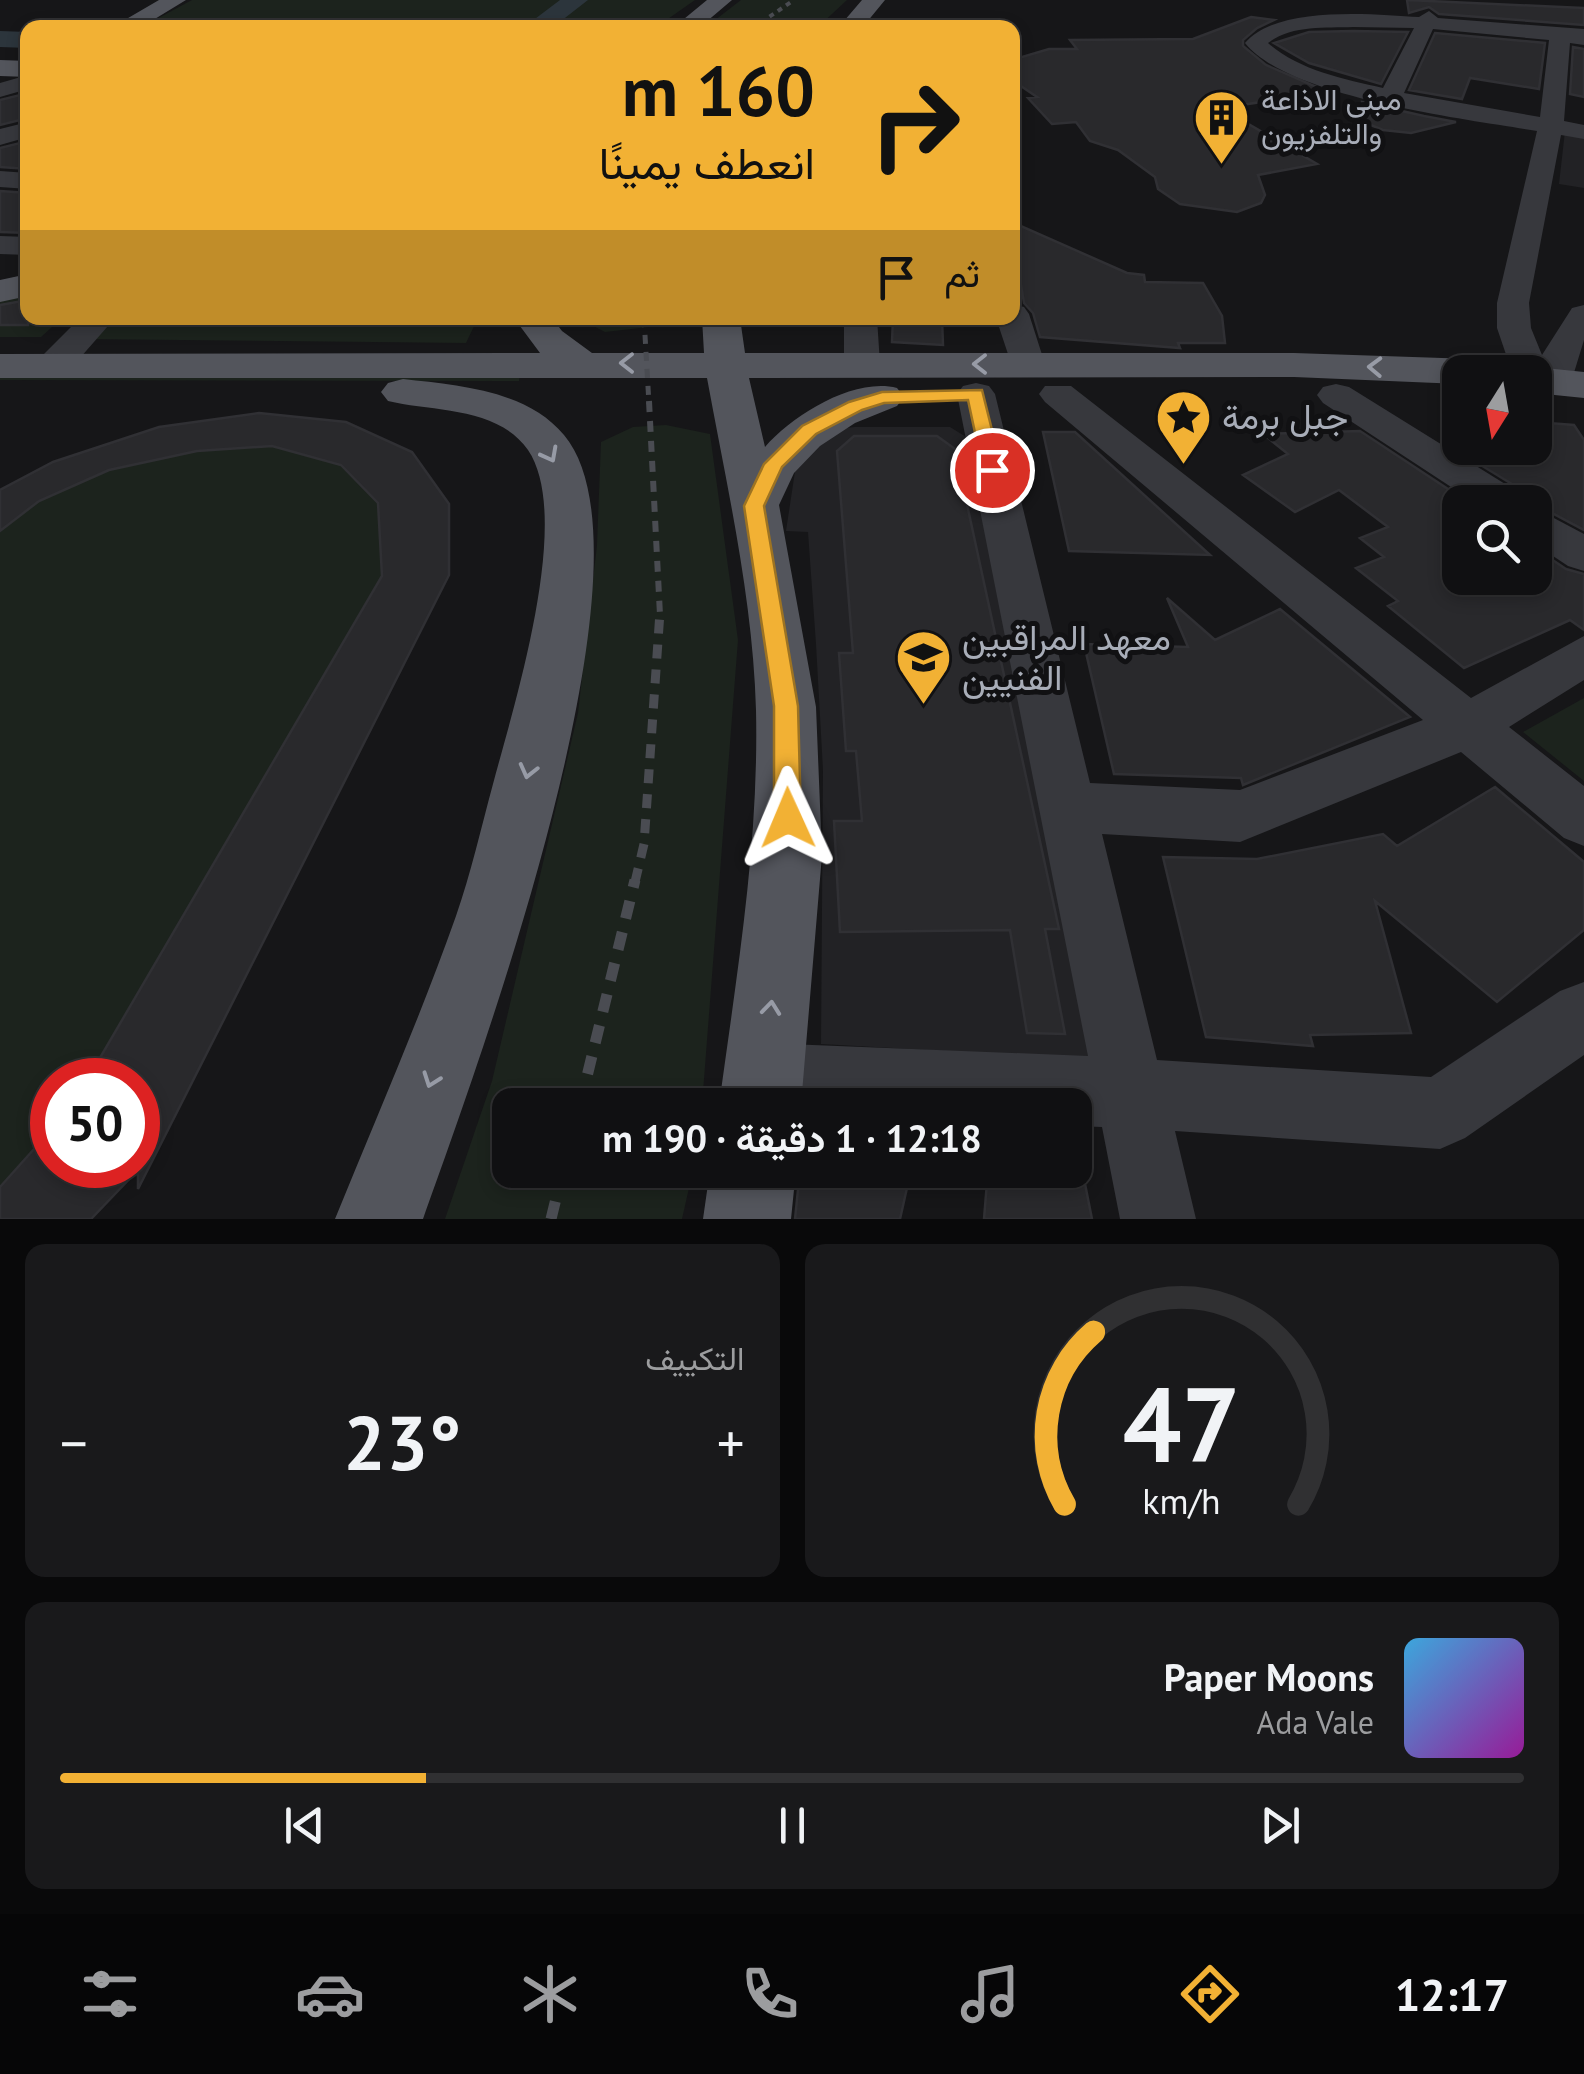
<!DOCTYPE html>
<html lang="ar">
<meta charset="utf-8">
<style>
:root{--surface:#101012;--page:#19191b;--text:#f1f3f6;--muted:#9c9d9f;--line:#303032;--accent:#f2b134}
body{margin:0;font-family:"PT Sans",Vazirmatn,sans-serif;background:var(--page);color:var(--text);direction:rtl;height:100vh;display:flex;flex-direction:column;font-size:38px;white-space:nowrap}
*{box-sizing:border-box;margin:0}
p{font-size:32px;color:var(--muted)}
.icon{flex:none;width:55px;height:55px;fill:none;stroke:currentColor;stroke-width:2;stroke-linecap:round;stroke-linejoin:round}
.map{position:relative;height:1219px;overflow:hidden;direction:ltr}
.panel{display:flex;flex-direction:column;gap:25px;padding:25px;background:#09090a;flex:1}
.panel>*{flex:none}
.guide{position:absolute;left:20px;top:20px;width:1000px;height:305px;border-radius:20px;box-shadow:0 5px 15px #0003,0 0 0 2px var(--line);direction:rtl;background:#f2b134;color:#111;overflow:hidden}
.needle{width:65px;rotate:191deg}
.buttons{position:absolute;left:1442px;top:355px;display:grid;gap:20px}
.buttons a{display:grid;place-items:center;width:110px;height:110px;border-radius:20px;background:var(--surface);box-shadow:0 5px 15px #0003,0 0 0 2px var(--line);font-size:50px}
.speed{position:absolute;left:30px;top:1058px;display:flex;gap:20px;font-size:50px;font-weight:700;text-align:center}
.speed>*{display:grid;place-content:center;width:130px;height:130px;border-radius:50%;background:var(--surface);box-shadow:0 5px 15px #0003,0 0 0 2px var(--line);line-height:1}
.speed .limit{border:15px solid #d22;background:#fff;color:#111}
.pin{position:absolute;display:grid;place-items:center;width:85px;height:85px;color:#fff;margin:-42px;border:5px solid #fff;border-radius:50%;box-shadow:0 2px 10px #0007}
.me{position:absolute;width:110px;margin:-55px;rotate:359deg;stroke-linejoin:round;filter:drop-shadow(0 0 8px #0008)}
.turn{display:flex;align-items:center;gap:35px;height:210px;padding:0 40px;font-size:45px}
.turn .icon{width:130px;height:130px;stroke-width:2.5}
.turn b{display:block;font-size:70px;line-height:85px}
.then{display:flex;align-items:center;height:95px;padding:0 40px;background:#0003;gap:20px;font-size:38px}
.big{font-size:75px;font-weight:700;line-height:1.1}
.panel .card{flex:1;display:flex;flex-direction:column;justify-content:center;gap:15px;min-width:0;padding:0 35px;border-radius:20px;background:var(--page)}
.panel .dial{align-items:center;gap:0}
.dial svg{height:260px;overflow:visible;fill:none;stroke:var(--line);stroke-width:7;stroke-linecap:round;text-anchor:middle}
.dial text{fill:var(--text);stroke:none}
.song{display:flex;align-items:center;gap:30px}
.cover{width:120px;height:120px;border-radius:15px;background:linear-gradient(135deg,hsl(200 70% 55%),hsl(300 70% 35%))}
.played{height:10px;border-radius:5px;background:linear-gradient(90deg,var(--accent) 25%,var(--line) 25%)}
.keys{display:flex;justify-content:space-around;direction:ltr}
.heat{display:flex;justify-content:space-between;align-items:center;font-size:55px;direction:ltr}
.panel .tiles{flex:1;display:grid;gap:25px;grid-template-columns:1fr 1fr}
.card:last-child{grid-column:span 2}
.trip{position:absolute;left:492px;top:1088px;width:600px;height:100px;border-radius:20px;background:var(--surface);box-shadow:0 5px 15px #0003,0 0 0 2px var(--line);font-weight:700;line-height:100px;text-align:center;direction:rtl}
.tabs{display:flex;height:160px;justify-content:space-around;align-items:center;background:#060607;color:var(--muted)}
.tabs .icon{width:70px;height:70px}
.tabs .selected{color:var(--accent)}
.tabs b{font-size:45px;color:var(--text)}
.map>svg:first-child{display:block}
.built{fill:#222225}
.green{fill:#1c231d;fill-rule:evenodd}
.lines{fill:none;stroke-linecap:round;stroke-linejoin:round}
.river{fill:#2c353c;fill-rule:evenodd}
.building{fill:#29292c;stroke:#303034;stroke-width:2.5}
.minor{fill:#37383d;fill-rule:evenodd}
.major{fill:#53555c;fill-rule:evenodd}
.rail-far4{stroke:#4a4c52;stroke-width:4;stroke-dasharray:5 5;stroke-linecap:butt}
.rail-far3{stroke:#4a4c52;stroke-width:5;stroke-dasharray:9 8;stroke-linecap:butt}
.rail-far2{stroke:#4a4c52;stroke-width:6;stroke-dasharray:11 9;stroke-linecap:butt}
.rail-far1{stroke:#4a4c52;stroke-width:9;stroke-dasharray:14 11;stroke-linecap:butt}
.rail{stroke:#4a4c52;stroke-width:11;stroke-dasharray:18 14;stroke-linecap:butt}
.oneway{stroke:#979ba6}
.route{fill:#f2b134;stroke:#9d7322;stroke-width:2.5}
.labels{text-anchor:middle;stroke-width:10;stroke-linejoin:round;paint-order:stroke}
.far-poi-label{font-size:30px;fill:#a8adb8;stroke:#111113;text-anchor:start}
.poi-label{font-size:35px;fill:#a8adb8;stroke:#111113;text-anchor:start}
</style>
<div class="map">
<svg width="1584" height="1219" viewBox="0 0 1584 1219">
<rect width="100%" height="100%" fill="#161618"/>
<path class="built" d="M1565,131L1584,135V188L1559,184Z
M855,427H950L979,445L1107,1060L821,1044L823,770L816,644L808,532L786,531L796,465L836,429Z"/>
<path class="green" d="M192,0H695L655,28H140Z
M741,0H847L818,27H706Z
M27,280L28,318H62L41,337H0V287Z
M101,318H478L466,343L78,339Z
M578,318H694L693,322L605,332Z
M0,373H520L519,381L0,380Z
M259,413L346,422L412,452L449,504V575L159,1148L91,1219H0V490C90,441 159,427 259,413ZM52,1080H138V1165H52Z
M666,425L710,434L738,640L702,1105H510V1170H693L682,1219H445L492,1081L578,713L597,545L601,442L633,427Z
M1584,698V781L1523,732Z"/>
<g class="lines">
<path class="river" d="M560,0H588L552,28H523Z
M0,31L28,32V48L0,47Z"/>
</g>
<path class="building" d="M1407,0L1584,8V25L1439,14L1429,7L1409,13Z
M1251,17L1274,20L1257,28L1243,40V46L1266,65L1328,92L1221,108L1317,164L1258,175L1265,195L1261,203L1237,212L1180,204L1158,189L1155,177L1118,150L1090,141L1076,122L1052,124L1028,98L1037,97L1012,80V60L1049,49H1077L1070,40L1193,39Z
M1309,32L1353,31L1408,32L1381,84L1309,63L1274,43Z
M1435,33L1545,43L1539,89L1470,78L1462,99L1409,90Z
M1573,47L1584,49V97L1570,94Z
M28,93V118L0,125V100Z
M1362,102L1424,116L1456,122L1411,133L1383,130L1363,122Z
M28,141V169L0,167V148Z
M0,191L28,193V233L0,232Z
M1012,222L1127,273L1144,275L1145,282L1203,283L1222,316L1225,343H1178L1180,348L1040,337L1033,313L1024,303L1016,256H1012Z
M28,300V325H0V305Z
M893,318H942L943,345L892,342Z
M259,413L346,422L412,452L449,504V575L138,1189V1170L91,1219H0V1187L52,1129V1165H138V1080H87L382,576L378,503L341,465L272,446L197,451L109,470L39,501L0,531V490L53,462L159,427Z
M1535,422L1574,425L1584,440V530L1535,504L1520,489L1453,448H1535Z
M1360,431L1460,497V578H1535V548L1566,569L1584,574V630L1570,620L1464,668L1388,606L1398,601L1356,568L1384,557L1360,538L1388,527L1339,490L1295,512L1243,475L1288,454L1263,434Z
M1043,432H1075L1210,555L1069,551Z
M854,436H937L955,449L1059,929H1045L1065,1034L1027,1033L1010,930L840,932L834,821H862L856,751H846L839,653H853L837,451Z
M1167,598L1215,640L1280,609L1410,717L1243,785L1241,778L1114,774L1084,644L1188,647Z
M1495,787L1584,862V930L1497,1002L1375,901L1411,1033L1310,1035L1313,1046L1206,1037L1163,857L1257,859L1383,834L1397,846Z
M800,1170H911L900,1219H795Z
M988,1170H1048L1085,1184L1092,1219H984Z"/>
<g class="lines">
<path class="minor" d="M1429,11L1438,18L1584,29V45L1570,43L1564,121L1584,125V139L1561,135L1529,303L1531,328L1542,355L1572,308L1584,305V340L1569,389H1543L1535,382V372H1512L1497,328V303L1537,131C1466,119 1289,98 1245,43C1277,5 1373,14 1419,17ZM1353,27L1414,28L1383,88C1344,79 1298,70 1268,43C1291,25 1325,28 1353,27ZM1433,29L1549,40L1540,117L1404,93Z
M28,75V89L0,97V83Z
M28,122V137L0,145V129Z
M0,171L28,173V189L0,187Z
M0,236L28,237V255L0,254Z
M1012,304L1024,307L1029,314L1045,364L1040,372H1014L996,318H1012Z
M80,318H115L65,375H39L34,367L39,359Z
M844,318H877L880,364L875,372H849L844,364Z
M976,383L989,386L995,394L1090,783L1240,790L1423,720L1045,402L1039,394L1045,386H1071L1471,698L1584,636V680L1509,727L1584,786V846L1564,838L1461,752L1240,842L1102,834L1157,1060L1431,1077L1560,991L1584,982V1055L1465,1138L1440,1149L1175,1131L1196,1219H1120L1102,1127L1075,1126V1105L738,1103L728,1078L738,1053L763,1043L1088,1056L957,394L963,386Z
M1336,384L1349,387L1518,492L1524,502H1474L1323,403L1317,395L1323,387Z
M1535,508L1584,534V571L1568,566L1535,544Z"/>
<path class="major" d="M159,0H186L140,28H111Z
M707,0H732L699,28H673Z
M862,0H885L862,28H838Z
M0,60L28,61V77L0,76Z
M28,274V296L0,302V280Z
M514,318H552L562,331L592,353H704L702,318H740L745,353H1294L1472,359L1487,363L1493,372H1460V384L1294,377L749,378L765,447C793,415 854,377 897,388L904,397L897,406L855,423L820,446L794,473L779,505L816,707L822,855L801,1105H719C737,973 759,844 756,710C753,599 727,487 707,378H0V354L540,353Z
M1535,367L1584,372V398L1535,393V372H1519Z
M403,379C457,385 527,390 564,435C667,557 474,1075 423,1219H335C376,1118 420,1018 456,916C471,873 481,828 493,784C513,708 574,518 528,450C497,406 433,412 388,401L381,392L388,383Z
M710,1170H796L791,1219H703Z"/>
<path class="rail-far4" d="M753,28L794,0"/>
<path class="rail-far3" d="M644,318L649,404"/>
<path class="rail-far2" d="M649,401L660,615"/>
<path class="rail-far1" d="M635,882L644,844L660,612"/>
<path class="rail" d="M580,1105L635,880
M551,1219L563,1170"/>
</g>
<defs><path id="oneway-chevron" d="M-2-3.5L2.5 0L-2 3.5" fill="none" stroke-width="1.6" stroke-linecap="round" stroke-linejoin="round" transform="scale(2.5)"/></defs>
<g class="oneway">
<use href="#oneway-chevron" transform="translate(627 363) rotate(180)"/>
<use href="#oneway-chevron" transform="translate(980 364) rotate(-180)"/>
<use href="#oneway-chevron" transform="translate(1375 367) rotate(-178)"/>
<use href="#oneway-chevron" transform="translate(550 455) rotate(62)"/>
<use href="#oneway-chevron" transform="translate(528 771) rotate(104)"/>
<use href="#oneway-chevron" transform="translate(771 1008) rotate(-84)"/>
<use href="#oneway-chevron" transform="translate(431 1080) rotate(110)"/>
</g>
<path class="route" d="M982,390L1002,470L999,474H986L983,470L968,400L884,403L862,410L816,434L782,467L764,506L798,706L801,818L797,826L788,830L778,826L774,818V706L744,506L764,464L802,426L849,402L882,392Z"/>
<defs>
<symbol id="building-pin" viewBox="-11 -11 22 30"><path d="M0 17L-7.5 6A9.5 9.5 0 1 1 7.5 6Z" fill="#f2b134" stroke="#111113"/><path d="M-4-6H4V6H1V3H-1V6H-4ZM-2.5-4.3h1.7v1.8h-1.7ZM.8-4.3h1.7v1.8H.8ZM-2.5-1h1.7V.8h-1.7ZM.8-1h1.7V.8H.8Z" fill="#111"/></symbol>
<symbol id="sight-pin" viewBox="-11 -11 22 30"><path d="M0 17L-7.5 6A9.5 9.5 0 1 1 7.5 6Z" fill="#f2b134" stroke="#111113"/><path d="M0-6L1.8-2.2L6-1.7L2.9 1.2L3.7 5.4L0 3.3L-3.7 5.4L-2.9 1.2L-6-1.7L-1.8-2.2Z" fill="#111"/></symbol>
<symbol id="university-pin" viewBox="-11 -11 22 30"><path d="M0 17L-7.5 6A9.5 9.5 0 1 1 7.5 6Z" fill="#f2b134" stroke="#111113"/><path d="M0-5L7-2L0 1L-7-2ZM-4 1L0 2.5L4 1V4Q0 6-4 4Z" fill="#111"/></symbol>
</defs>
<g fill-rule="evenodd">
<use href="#building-pin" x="1190" y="86" width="63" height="86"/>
<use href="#sight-pin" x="1152" y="386" width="63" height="86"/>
<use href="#university-pin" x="892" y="626" width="63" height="86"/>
</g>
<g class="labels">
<g class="far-poi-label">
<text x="1261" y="110">مبنى الاذاعة<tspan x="1261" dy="34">والتلفزيون</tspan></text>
</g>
<g class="poi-label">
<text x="1222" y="429">جبل برمة</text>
<text x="962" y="650">معهد المراقبين<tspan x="962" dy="40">الفنيين</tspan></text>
</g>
</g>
</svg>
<div class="buttons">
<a><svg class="needle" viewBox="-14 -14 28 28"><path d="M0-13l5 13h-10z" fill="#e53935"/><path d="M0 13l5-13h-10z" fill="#9c9d9f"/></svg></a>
<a><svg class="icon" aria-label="search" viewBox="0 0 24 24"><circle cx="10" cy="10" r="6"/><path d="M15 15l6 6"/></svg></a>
</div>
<div class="speed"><div class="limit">50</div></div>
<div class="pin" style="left:992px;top:470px;background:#d93025"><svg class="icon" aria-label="arrive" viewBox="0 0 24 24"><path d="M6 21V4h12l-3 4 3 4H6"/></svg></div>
<svg class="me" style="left:788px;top:818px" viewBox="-20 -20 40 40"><path d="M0-17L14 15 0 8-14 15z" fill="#f2b134" stroke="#fff" stroke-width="4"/></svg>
<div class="trip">12:18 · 1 دقيقة · 190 m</div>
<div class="guide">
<div class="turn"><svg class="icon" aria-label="right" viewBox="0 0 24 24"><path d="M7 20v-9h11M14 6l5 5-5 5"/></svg><div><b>160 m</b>انعطف يمينًا</div></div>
<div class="then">ثم<svg class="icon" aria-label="arrive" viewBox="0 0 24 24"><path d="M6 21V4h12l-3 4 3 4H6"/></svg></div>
</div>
</div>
<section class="panel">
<div class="tiles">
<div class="card dial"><svg viewBox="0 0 100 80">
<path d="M14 69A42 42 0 1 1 86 69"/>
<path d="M14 69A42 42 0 0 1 23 16" stroke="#f2b134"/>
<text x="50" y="56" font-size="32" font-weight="700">47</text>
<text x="50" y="72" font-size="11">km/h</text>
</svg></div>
<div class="card"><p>التكييف</p>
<div class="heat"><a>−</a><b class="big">23°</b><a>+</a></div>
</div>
<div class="card">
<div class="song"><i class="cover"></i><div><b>Paper Moons</b><p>Ada Vale</p></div></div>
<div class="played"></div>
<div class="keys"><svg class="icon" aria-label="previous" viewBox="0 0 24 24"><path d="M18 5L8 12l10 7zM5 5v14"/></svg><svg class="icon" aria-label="pause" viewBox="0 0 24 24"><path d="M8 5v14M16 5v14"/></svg><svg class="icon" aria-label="next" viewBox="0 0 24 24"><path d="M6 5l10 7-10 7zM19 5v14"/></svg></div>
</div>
</div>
</section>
<nav class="tabs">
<b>12:17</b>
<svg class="icon selected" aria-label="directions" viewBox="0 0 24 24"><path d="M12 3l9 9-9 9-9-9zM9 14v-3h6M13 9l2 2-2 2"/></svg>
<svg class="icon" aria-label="music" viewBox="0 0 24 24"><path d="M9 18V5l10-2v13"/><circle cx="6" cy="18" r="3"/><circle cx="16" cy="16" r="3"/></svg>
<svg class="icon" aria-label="phone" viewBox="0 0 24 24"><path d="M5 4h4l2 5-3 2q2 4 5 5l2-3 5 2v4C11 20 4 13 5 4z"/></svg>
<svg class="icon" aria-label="climate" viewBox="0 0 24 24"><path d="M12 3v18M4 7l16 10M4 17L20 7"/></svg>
<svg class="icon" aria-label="car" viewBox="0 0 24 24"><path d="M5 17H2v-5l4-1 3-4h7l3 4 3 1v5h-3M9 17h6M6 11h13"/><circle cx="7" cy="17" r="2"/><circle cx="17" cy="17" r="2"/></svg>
<svg class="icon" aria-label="filters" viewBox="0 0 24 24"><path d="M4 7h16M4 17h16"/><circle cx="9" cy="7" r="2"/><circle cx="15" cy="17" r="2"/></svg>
</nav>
